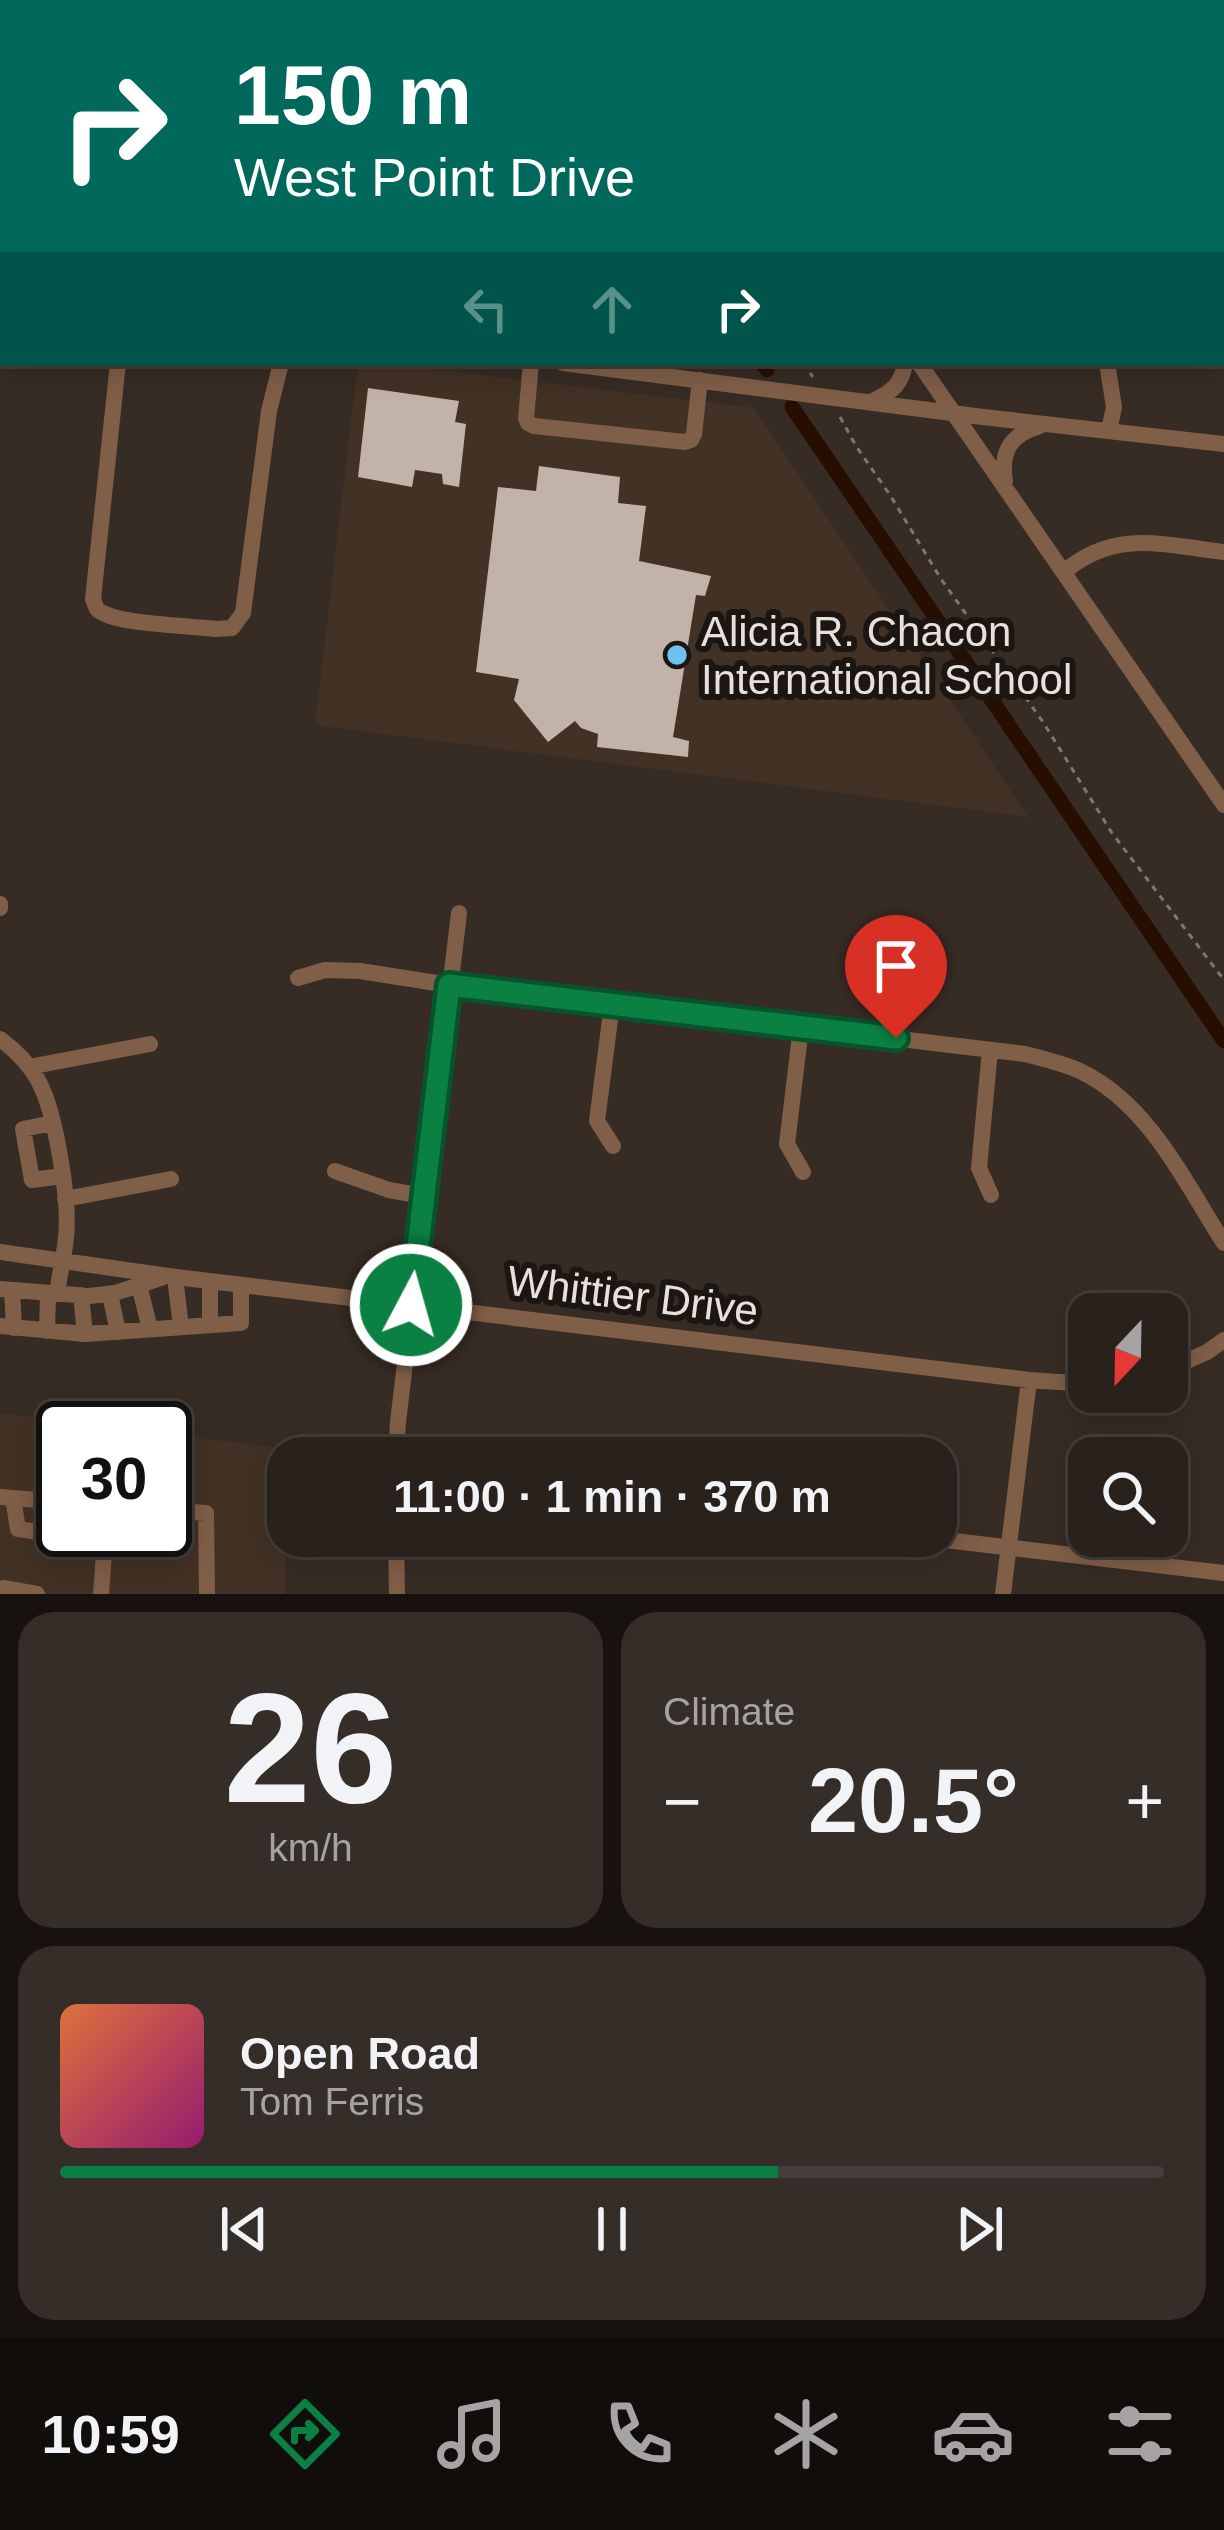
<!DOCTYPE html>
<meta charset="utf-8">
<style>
:root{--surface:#29211b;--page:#352e28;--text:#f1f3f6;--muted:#a5a3a3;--line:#453e3a;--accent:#0b8043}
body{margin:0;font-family:Arial,sans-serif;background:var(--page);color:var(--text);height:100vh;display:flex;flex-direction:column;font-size:45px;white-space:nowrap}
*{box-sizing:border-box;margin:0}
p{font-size:39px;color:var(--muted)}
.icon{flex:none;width:66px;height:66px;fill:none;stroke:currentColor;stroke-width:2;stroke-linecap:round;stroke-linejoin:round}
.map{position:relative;height:1594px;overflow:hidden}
.drawer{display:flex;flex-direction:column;gap:18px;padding:18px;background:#17120f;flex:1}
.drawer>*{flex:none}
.banner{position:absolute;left:0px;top:0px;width:1224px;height:366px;box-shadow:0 6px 30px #0003,0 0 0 3px var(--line);background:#00695c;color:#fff;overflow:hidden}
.needle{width:78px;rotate:202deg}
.controls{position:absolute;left:1068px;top:1293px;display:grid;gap:24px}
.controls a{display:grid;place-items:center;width:120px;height:120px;border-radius:24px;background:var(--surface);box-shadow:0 6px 30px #0003,0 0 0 3px var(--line);font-size:60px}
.speed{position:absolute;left:36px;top:1401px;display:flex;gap:24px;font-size:60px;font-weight:700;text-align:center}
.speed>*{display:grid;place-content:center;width:156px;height:156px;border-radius:50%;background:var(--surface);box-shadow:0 6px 30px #0003,0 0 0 3px var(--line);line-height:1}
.speed .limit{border:6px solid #111;border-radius:18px;background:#fff;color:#111}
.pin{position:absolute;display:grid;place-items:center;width:102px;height:102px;color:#fff;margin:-123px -51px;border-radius:50% 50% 50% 0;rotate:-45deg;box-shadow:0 0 12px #0007}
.pin .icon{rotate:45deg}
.me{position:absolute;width:132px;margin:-66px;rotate:6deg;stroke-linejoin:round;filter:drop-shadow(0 0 9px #0008)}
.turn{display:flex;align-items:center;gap:42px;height:252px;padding:0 36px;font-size:54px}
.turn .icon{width:156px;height:156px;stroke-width:2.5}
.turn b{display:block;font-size:84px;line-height:102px}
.lanes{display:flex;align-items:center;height:114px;padding:0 36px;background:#0003;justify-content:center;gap:60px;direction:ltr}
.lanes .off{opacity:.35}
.big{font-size:90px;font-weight:600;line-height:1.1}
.drawer .tile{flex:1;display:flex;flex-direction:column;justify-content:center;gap:18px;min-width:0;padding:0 42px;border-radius:36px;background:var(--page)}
.drawer .dial{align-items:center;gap:0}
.dial b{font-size:156px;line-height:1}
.song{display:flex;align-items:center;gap:36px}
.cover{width:144px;height:144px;border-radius:18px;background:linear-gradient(135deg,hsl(20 70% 55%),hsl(320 70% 35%))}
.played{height:12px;border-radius:6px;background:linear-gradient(90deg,var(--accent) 65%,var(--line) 65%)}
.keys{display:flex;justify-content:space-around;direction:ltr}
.heat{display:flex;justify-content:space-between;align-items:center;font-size:66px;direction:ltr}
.drawer .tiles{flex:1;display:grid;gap:18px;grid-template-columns:1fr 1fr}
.tile:last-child{grid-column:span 2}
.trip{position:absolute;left:267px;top:1437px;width:690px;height:120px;border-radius:36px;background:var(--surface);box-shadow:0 6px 30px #0003,0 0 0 3px var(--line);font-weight:600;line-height:120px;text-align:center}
.menu{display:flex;height:192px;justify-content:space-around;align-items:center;background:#100d0b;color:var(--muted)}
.menu .icon{width:84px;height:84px}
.menu .on{color:var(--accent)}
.menu b{font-size:54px;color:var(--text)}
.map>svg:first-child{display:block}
.built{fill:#423125}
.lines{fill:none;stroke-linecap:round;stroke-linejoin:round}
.canal{stroke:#260f00;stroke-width:15}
.building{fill:#c2b3aa}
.path{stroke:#7f766f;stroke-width:3;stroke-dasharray:6 6;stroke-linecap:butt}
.minor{stroke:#805f48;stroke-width:16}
.route-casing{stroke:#07532c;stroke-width:30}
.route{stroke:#0b8043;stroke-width:21}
.poi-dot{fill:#6dc2f3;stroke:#1b1612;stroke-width:4.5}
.labels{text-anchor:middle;stroke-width:12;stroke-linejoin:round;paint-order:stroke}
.poi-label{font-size:42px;fill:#e7e0db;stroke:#1b1612;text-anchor:start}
.street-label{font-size:42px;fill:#e7e0db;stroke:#1b1612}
</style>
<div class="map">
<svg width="1224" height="1594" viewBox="0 0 1224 1594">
<rect width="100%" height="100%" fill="#372c24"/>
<path class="built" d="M358,363H381L754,408L1028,817L315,725Z
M0,1413L119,1428H63V1530H165V1434L287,1449L285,1594H0Z"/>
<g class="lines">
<path class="canal" d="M509,0L511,3
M762,363L767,370
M792,407L1224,1041"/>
</g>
<path class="building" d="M368,388L459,401L455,422L466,424L459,487L443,484L442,474L415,470L412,487L358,477Z
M539,466L620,477L618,503L646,506L639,561L711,576L705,596L696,595L673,737L689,741L688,757L597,747L598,734L581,728L575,721L548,742L514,700L519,679L476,672L498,487L536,491Z"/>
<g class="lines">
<path class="path" d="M543,0L545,3
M803,363L813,377
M840,417L856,446L890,495L941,579L1043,722L1112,833L1224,980"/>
<path class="minor" d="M167,0L169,3
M374,0L376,3
M694,0L695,3
M937,0L962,3
M1120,3L1128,0
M1221,151L1224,150
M1221,178L1224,186
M0,301H3
M118,363L93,599C97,609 95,609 105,614C126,624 190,626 216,629L232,628L243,613L269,411L281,363
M531,363L526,418L528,423L534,426L685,442L691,440L694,434L700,380
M563,363L983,417L1224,444
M919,363L1224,805
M1107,363L1114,407L1109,431
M873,401C892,392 902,384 905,363
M1005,481C1000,451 1011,434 1040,426
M1065,571C1116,529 1163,545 1224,552
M0,908V904
M298,978L325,970L360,971L449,985L1025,1054C1044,1059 1062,1063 1080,1071C1149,1104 1184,1181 1224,1243
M612,1004L597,1121L613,1146
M801,1027L787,1144L803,1172
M0,1039C15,1050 29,1064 38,1080C56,1113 70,1201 66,1238C64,1257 59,1276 57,1294
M990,1050L979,1168L991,1195
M29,1067L150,1044
M52,1123L23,1129L32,1180L62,1176
M335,1171L389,1190L423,1196
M65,1199L171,1179
M0,1252L168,1276L1029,1380L1089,1384
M175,1277L181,1327
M210,1281V1325
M139,1285L150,1329
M0,1289L89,1296L115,1293L161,1278
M12,1290L14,1328
M110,1294L118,1332
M81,1295L85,1334
M0,1326L85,1334L241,1323V1285
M47,1331L48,1294
M1167,1370L1207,1352L1224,1340
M396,1458L398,1422L459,913
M0,1497L13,1498L18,1529L105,1541L101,1594
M13,1498L63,1502
M165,1510L206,1513L207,1594
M396,1536L397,1594
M912,1536L1224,1573
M3,1588L37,1594
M1003,1594L1029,1380"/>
</g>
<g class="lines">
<defs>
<path id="route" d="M411,1305L449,985L896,1038"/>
</defs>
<use href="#route" class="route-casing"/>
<use href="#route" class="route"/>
</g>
<circle class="poi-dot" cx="677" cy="655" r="12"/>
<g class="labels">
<g class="poi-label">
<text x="701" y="646">Alicia R. Chacon<tspan x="701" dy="48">International School</tspan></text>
</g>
<g class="street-label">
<text transform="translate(633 1295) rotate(7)" y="15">Whittier Drive</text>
</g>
</g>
</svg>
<div class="controls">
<a><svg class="needle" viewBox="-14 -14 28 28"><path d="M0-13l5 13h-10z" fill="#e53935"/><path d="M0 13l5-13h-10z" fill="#a5a3a3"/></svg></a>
<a><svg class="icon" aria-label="search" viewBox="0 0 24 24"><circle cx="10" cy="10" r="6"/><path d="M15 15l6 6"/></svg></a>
</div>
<div class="speed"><div class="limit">30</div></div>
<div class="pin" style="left:896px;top:1038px;background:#d93025"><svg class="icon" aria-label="arrive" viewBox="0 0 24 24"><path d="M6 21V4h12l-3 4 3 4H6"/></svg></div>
<svg class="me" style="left:411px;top:1305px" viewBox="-20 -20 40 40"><circle r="17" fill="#0b8043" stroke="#fff" stroke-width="3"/><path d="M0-11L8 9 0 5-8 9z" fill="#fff"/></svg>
<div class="trip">11:00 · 1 min · 370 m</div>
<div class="banner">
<div class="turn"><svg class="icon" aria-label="right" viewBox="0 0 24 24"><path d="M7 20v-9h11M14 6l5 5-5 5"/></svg><div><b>150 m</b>West Point Drive</div></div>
<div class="lanes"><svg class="icon off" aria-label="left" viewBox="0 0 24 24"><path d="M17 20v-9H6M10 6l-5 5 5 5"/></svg><svg class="icon off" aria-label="ahead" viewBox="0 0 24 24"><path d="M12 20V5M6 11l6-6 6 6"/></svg><svg class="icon" aria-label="right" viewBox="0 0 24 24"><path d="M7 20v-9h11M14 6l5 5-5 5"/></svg></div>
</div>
</div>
<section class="drawer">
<div class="tiles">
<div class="tile dial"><b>26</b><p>km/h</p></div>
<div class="tile"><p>Climate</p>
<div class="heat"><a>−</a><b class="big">20.5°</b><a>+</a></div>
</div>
<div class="tile">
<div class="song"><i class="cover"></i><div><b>Open Road</b><p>Tom Ferris</p></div></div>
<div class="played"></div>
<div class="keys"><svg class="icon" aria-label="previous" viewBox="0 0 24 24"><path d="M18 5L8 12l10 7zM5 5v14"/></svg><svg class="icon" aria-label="pause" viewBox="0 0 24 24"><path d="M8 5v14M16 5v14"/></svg><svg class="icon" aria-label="next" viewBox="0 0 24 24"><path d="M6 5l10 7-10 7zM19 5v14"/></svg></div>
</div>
</div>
</section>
<nav class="menu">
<b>10:59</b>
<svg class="icon on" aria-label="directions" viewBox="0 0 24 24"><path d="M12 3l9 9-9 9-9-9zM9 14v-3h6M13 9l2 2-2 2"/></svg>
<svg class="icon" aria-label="music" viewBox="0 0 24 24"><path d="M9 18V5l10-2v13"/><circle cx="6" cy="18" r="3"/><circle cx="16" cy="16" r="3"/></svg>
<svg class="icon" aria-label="phone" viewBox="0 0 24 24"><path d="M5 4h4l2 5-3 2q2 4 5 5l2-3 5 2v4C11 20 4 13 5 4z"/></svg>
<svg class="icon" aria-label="climate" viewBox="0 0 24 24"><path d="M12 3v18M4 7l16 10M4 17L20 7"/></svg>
<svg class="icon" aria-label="car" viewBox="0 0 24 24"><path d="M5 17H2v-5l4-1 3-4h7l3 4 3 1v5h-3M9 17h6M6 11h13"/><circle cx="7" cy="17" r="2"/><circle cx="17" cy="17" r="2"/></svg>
<svg class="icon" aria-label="filters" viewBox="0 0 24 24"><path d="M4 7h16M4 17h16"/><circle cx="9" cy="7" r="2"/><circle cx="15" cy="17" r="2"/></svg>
</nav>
